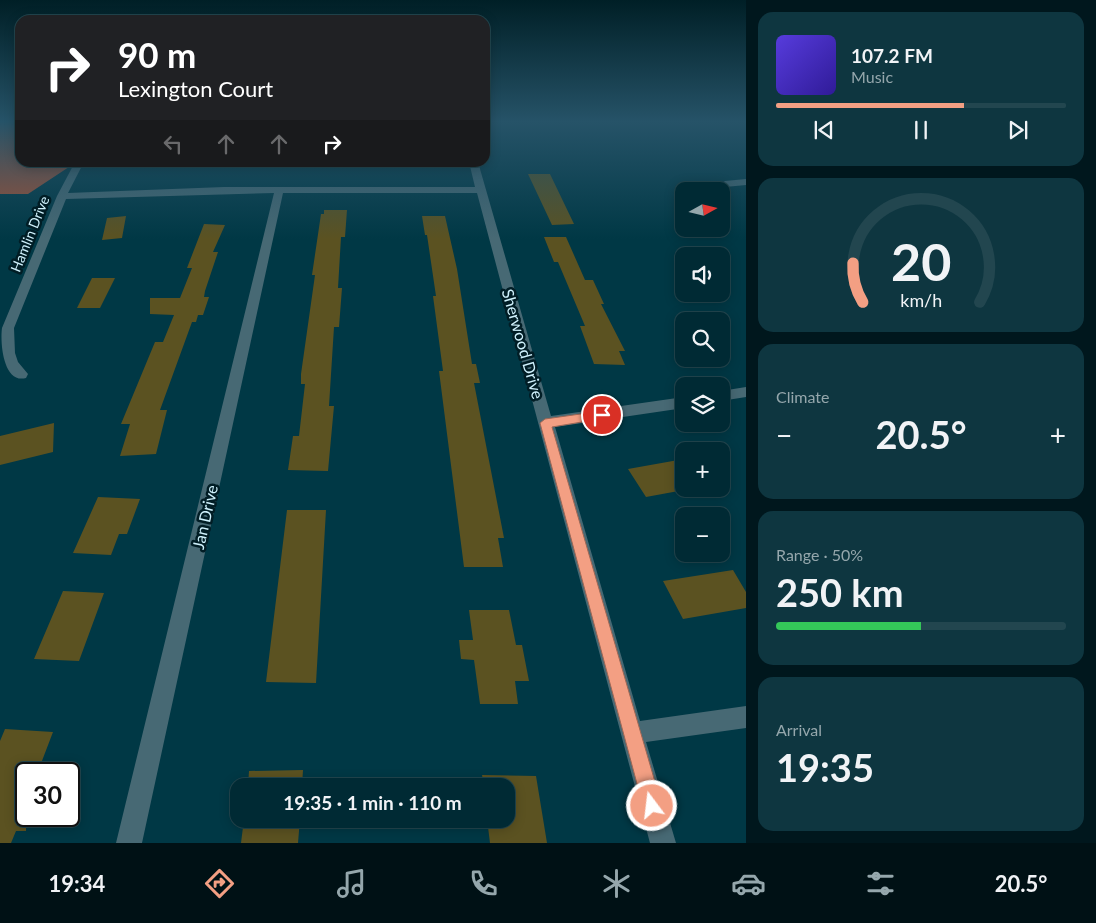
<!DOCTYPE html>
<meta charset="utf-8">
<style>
:root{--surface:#002a34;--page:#0e3640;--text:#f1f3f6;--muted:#95a7ac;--line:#22464f;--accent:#f39f83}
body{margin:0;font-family:Lato,sans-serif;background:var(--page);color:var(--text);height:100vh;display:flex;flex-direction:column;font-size:19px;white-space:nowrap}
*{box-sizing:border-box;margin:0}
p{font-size:16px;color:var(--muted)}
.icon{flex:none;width:28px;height:28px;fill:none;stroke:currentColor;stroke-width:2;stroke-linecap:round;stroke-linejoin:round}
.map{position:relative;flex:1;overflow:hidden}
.panel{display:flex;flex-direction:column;gap:12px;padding:12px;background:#00171d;width:350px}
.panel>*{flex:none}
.top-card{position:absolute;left:15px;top:15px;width:475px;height:152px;border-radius:15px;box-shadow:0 2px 12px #0003,0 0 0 1px var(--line);background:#202124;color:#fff;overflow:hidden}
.needle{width:32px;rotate:82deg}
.tools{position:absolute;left:675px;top:182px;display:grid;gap:10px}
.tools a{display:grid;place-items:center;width:55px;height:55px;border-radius:10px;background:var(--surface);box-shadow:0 2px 12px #0003,0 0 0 1px var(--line);font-size:25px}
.speed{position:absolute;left:15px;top:762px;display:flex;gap:10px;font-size:25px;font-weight:700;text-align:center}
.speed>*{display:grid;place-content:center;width:65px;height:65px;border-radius:50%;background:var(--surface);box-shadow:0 2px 12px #0003,0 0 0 1px var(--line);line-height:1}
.speed .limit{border:2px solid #111;border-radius:8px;background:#fff;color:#111}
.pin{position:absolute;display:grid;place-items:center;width:42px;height:42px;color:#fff;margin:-21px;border:2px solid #fff;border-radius:50%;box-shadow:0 1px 5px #0007}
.me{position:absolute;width:55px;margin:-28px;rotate:345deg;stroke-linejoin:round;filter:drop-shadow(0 0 4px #0008)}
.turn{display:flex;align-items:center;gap:18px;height:105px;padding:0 20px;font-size:22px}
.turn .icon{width:65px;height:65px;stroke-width:2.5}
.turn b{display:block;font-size:35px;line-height:42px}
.lanes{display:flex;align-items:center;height:48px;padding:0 20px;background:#0003;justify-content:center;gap:25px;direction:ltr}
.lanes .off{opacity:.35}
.big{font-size:38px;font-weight:700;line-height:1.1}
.panel .widget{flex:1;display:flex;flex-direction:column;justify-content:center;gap:8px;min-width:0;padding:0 18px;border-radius:15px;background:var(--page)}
.panel .dial{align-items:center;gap:0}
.dial svg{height:130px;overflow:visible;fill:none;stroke:var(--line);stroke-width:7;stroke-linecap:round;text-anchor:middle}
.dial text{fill:var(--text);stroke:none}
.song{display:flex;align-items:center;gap:15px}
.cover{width:60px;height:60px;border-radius:8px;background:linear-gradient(135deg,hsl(250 70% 55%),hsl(250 70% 35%))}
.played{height:5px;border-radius:2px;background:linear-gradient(90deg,var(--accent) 65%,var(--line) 65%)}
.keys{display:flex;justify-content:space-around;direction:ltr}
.heat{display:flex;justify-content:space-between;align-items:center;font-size:28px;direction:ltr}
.charge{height:8px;border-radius:4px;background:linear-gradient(90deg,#34c759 50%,var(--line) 0)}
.trip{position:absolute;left:230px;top:778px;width:285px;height:50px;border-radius:15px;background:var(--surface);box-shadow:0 2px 12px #0003,0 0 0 1px var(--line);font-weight:700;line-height:50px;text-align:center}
.menu{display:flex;height:80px;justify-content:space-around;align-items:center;background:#001115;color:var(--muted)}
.menu .icon{width:35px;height:35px}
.menu .current{color:var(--accent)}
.menu b{font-size:22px;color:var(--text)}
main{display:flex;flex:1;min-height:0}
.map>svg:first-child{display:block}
.forest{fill:#a35135}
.building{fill:#5b5221}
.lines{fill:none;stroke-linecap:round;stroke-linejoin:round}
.street{fill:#476974;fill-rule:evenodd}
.route{fill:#f39f83;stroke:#9e6755}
.labels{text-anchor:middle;stroke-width:5;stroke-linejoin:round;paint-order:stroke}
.far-street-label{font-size:14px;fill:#d0f2fd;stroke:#011d25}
.street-label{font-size:16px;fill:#d0f2fd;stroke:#011d25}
</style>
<main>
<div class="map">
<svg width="746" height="843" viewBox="0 0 746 843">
<rect width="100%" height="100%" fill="#003845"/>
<path class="forest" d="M0,121H20V162L75,163L28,194H0Z"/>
<path class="building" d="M528,174H550L574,224L552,225Z
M324,210H347L345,237H341L338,288H342L339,327H334L329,406H334L328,471L288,470L293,436H299L305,384H301V374L315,275H312L321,214H324Z
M126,216L122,238L102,240L107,218Z
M422,216H445L457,269L472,364H476L480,383H474L504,538H498L503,567H464L439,371H443L433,296H436L427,235H425Z
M204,224L225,225L213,252H218L205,291L204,297H209L203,315H198L196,322H192L160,410H167L156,454L120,456L130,424H121L155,342H163L174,315L150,314V298H180L192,268H187Z
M544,237H566L585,280H593L604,304H601L625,351H619L625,365L594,364L580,326H585L558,262H554Z
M92,278H115L100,308H77Z
M54,423L53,452L0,465V436Z
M684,459V490L646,497L628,469Z
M98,497L140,499L127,534H119L111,555L73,553Z
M287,510H326L316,683L266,682Z
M733,570L746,592V608L683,619L663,581Z
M63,591L104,593L79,661L34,659Z
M469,610H509L516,645H522L529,681H515L518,704H480L474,660L461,659L459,640H473Z
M5,729L53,732L37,774H26V831H16L11,843H0V741Z
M303,770L302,786H248L249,771Z
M482,775L536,776L547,843H490L487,819H506V786H484Z
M244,819H300L298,843H241Z"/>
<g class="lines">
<path class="street" d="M75,162H84L68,193L224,187H475L469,162H478L551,416L684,397V408L555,427L640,721L746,706V728L646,742L676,843H650L477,193H283L142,843H116L274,193L66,199L14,328L15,353L18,362L28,374L26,378C3,384 0,342 2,328L57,196Z
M746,179V185L725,187L720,184L725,181Z
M746,387V397L721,401V391Z"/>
</g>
<linearGradient id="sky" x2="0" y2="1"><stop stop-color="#001f26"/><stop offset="0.51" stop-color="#265368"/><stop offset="1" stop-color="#265368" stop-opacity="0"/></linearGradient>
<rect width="746" height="239" fill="url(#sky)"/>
<path class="route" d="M602,411L607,415L606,418L552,427L662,806L659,813L652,816L646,813L643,806L540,423L545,419Z"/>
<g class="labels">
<g class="far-street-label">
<text transform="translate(30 234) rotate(-68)" y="5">Hamlin Drive</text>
</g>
<g class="street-label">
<text transform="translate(523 344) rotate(74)" y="6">Sherwood Drive</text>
<text transform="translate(205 517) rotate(-77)" y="6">Jan Drive</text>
</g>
</g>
</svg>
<div class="tools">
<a><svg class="needle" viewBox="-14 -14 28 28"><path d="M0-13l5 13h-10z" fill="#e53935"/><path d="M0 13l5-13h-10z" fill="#95a7ac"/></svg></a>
<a><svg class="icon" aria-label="sound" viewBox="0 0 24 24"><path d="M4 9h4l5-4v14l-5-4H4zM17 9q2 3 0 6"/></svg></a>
<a><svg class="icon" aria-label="search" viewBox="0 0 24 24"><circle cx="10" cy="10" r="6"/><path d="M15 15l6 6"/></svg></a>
<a><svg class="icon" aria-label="layers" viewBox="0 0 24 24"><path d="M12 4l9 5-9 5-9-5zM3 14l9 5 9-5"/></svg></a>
<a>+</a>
<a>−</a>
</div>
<div class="speed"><div class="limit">30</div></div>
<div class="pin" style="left:602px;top:415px;background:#d93025"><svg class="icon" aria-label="arrive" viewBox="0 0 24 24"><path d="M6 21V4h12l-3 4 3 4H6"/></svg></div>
<svg class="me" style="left:652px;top:806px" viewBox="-20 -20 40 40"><circle r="17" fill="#f39f83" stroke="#fff" stroke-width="3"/><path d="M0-11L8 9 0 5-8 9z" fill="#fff"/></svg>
<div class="trip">19:35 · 1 min · 110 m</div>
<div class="top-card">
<div class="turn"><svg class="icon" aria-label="right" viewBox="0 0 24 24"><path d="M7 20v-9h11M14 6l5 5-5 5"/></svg><div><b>90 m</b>Lexington Court</div></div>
<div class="lanes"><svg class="icon off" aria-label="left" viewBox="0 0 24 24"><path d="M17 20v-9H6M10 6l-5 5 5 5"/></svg><svg class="icon off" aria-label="ahead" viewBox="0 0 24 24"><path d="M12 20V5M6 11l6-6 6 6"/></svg><svg class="icon off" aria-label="ahead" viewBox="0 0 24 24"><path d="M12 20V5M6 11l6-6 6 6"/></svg><svg class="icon" aria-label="right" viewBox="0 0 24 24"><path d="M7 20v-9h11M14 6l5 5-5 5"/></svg></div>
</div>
</div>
<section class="panel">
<div class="widget">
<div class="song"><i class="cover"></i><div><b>107.2 FM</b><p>Music</p></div></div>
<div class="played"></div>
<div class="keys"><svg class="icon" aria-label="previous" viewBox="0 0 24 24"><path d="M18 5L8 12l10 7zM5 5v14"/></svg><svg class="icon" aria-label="pause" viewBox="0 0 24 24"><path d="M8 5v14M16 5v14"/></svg><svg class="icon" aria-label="next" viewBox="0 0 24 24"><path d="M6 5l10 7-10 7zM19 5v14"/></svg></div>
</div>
<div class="widget dial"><svg viewBox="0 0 100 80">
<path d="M14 69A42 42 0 1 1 86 69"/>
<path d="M14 69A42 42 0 0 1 8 45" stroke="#f39f83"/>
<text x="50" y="56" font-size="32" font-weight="700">20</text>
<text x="50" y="72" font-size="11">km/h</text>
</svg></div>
<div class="widget"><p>Climate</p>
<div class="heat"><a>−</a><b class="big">20.5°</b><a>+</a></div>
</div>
<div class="widget"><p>Range · 50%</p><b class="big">250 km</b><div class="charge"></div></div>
<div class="widget"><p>Arrival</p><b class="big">19:35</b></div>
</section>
</main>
<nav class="menu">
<b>19:34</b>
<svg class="icon current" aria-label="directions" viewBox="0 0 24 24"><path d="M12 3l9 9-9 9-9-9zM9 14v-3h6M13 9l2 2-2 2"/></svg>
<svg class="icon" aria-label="music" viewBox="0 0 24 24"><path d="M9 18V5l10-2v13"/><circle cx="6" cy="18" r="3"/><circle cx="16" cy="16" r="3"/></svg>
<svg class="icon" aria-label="phone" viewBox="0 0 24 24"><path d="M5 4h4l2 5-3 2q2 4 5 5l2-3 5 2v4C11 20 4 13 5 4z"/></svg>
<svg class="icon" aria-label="climate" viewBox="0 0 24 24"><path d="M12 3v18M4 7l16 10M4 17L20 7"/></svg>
<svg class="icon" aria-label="car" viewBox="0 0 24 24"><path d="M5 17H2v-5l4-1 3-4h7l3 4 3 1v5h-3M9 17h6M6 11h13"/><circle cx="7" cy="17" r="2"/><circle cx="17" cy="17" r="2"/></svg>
<svg class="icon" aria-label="filters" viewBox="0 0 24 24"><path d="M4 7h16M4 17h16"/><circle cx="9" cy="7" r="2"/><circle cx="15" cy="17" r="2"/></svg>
<b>20.5°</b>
</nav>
